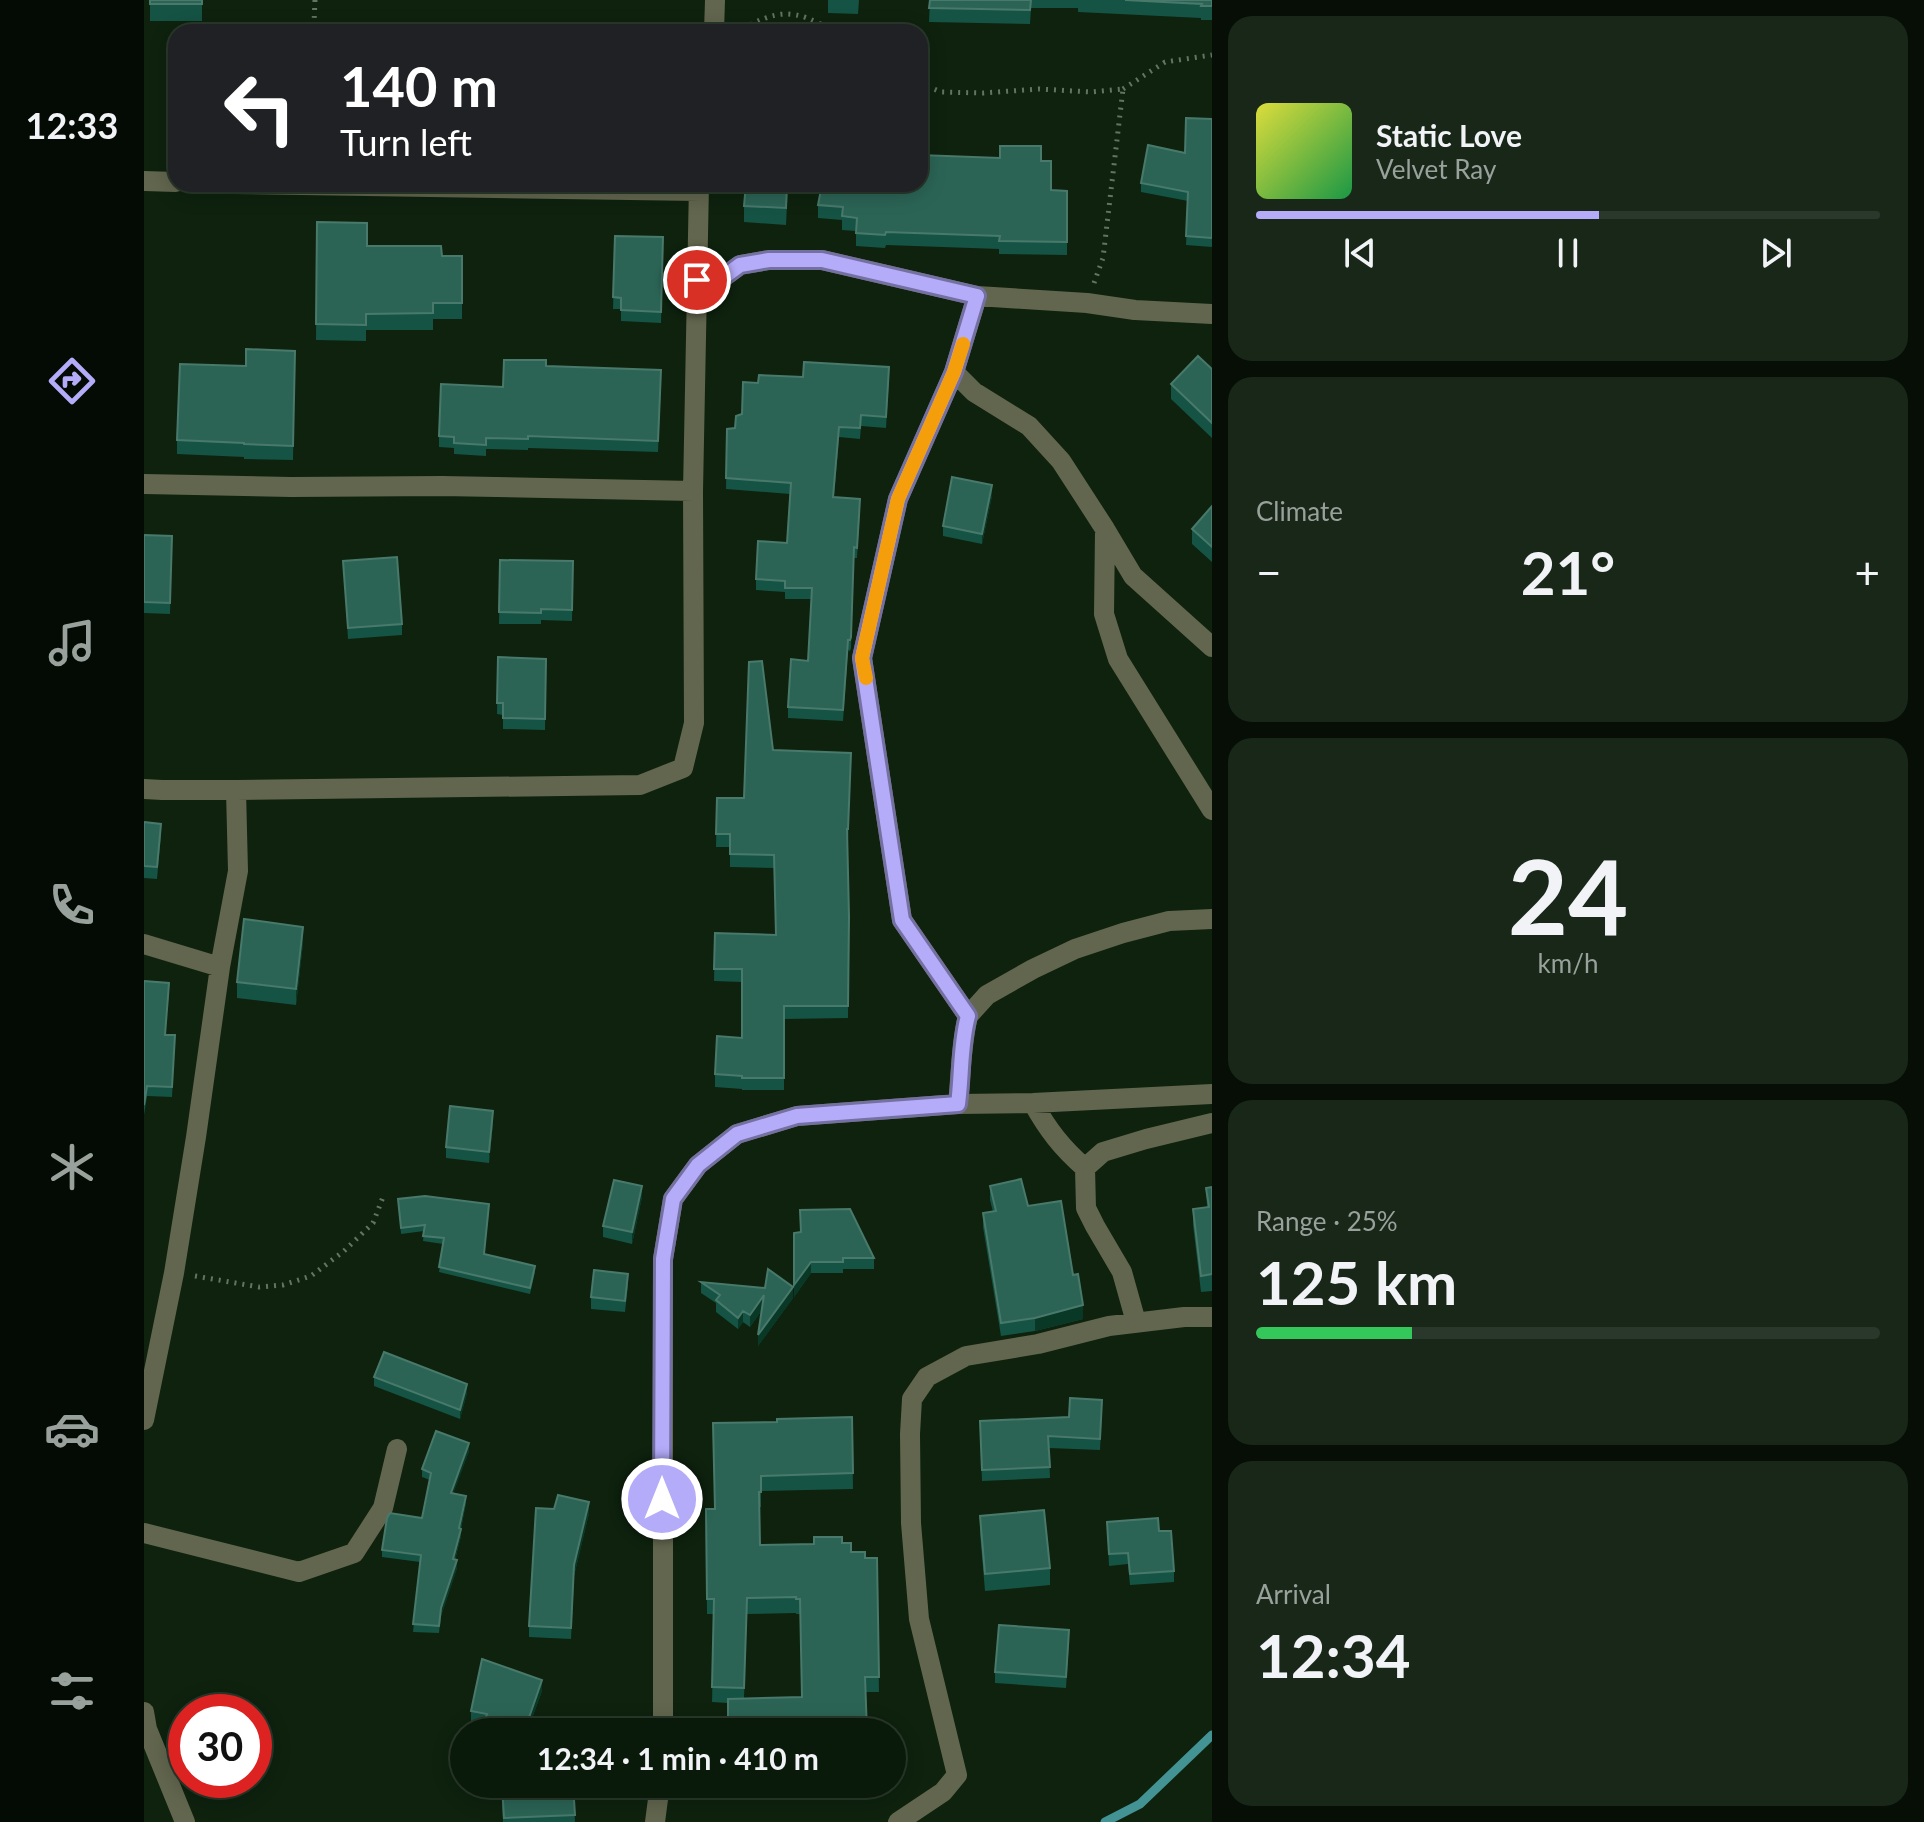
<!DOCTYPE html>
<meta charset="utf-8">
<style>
:root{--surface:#0a1a0a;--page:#182718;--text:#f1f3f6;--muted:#99a19c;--line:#2a382b;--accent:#b4acf9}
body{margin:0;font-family:Lato,sans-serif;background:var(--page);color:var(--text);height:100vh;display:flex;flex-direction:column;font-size:30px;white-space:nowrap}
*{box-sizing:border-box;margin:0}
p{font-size:26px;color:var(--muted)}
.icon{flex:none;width:44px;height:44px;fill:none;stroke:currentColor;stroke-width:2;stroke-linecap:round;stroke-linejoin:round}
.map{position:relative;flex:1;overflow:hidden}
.drawer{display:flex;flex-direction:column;gap:16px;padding:16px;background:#060e06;width:712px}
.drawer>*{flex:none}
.guide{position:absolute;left:24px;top:24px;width:760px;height:168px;border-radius:24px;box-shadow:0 4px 20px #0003,0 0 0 2px var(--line);background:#202124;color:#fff;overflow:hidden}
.speed{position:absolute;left:24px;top:1694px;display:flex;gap:16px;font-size:40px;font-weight:700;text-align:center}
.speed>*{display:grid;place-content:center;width:104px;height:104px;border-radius:50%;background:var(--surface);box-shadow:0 4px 20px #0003,0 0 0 2px var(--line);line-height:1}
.speed .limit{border:12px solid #d22;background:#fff;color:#111}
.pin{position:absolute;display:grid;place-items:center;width:68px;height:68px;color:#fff;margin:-34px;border:4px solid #fff;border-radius:50%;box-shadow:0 2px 8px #0007}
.me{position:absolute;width:88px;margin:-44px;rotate:0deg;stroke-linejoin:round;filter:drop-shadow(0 0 6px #0008)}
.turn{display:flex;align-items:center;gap:28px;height:168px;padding:0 40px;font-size:36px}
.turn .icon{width:104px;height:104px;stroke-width:2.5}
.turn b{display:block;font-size:56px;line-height:68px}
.big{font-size:60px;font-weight:700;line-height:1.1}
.drawer .card{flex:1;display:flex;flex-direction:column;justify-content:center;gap:12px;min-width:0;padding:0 28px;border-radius:24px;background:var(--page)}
.drawer .dial{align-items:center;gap:0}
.dial b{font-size:104px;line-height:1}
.song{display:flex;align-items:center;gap:24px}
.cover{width:96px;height:96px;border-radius:12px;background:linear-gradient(135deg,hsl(60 70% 55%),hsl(140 70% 35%))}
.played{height:8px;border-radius:4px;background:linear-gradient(90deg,var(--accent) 55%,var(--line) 55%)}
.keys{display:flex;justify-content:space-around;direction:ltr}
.heat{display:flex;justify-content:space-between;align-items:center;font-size:44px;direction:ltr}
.charge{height:12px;border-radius:6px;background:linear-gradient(90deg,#34c759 25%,var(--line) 0)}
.trip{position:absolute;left:306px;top:1718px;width:456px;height:80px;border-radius:40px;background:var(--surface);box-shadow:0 4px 20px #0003,0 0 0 2px var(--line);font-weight:700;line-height:80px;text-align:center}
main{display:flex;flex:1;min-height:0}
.menu{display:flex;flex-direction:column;width:144px;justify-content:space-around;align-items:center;background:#040a04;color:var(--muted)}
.menu .icon{width:56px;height:56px}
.menu .current{color:var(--accent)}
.menu b{font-size:36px;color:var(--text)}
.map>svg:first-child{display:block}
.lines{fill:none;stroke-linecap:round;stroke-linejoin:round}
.stream{stroke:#449394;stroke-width:9}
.path{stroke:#647463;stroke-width:5;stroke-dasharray:2 6;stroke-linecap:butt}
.minor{stroke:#62664e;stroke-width:20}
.wall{fill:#155344;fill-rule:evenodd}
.shaded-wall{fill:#093827}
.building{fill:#2b6455;stroke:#48796b;stroke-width:2}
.route-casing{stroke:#7570a2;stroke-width:20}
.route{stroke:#b4acf9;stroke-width:14}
.slow{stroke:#f59e0b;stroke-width:14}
</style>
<main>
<nav class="menu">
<b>12:33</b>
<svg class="icon current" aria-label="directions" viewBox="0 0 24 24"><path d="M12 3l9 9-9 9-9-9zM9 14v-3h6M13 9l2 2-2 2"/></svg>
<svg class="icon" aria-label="music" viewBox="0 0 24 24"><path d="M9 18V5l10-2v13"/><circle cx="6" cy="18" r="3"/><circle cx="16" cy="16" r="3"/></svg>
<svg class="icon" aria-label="phone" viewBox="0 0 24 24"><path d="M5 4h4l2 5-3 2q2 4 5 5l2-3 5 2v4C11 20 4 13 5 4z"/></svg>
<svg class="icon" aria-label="climate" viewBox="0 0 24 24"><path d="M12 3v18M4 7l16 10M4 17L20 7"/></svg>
<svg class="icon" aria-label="car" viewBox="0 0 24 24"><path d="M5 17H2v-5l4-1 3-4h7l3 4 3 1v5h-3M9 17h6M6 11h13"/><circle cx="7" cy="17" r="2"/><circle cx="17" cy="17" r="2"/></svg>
<svg class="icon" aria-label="filters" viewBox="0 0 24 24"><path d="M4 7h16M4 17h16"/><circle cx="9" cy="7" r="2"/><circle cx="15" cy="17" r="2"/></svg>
</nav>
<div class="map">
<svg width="1068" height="1822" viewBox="0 0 1068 1822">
<rect width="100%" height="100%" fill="#0e220e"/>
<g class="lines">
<path class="stream" d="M961,1822L996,1804L1068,1735"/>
<path class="path" d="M171,0L170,23L173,32
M592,32C635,9 648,7 691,32
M776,83L797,92L839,93L895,89L947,92L979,89L959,258L950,283
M979,89L1021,62L1068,55
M51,1276L115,1287L139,1285L167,1276L200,1251L229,1223L239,1197"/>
<path class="minor" d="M570,32L571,0
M0,181L32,182
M88,184L555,191
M553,280L577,279L596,265L625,260H678L833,296L943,303L991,310L1068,314
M833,296L810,372L754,499L718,658L758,920L824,1016L843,995L889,969L931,949L979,933L1025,921L1068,919
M810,372L830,392L885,426L917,461L961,529L989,576L1068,647
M0,484L147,487L298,486L549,491
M961,531L960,614L974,659L1068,810
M0,789L18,790H92L496,785L539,768L550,723L549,491L555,184
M0,944L76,967
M889,1103C904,1130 918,1148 941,1168L942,1208L951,1226L978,1272L992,1322
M814,1104C817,1074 817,1045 824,1016
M941,1168L959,1152L1002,1139L1068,1123
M0,1420L30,1273L52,1137L76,967L94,871L92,790
M0,1533L155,1572L210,1553L239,1508L253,1449
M0,1712L3,1729L41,1822
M519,1732V1259L529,1199L554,1165L593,1134L653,1116L814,1104L889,1103L1068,1094
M511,1822L516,1784
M754,1822L799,1792L813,1775L775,1619L767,1523L766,1434L768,1399L783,1377L822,1356L894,1344L965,1326L1040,1317H1068"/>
</g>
<path class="wall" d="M6,0H58V21H6Z
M684,0H715L714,14L684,13Z
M786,0H1068V20H1057V18L934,12V8H887L886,24L785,22Z
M1068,119V247L1042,245L1044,201L997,192V183L1041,153Z
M897,161L907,190L923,191V255L855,254V249L742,245L741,248L712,246V231L698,230V220L674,218V205Z
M644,184L642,225L600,222V206Z
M173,222L223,246L298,256H318V319H289V330H222V341L172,340Z
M471,236L519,237L517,323L477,321V309H469Z
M151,351L149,460L100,459V457L33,454V440L102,366Z
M402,366L517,381L514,452L384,448V450L342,449V456L310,454V448L295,447V436L359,387Z
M1068,369V438L1027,399V384Z
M659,377L745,378L742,428L717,426L716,439L695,437L690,497L716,510L713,558H710L707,648L706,651L704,650L699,721L644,718V707L664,661L667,599H641V592L612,590V579L643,543L646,494L582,489L583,429L591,428L614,383Z
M848,496L838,544L799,536V526Z
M1068,506V562L1048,544V529Z
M0,535L28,536L26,614L0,613Z
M356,560L429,561L428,621L397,620V624H355Z
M199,561L258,624V635L204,639Z
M354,657L402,659L401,730L359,729V715L353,714Z
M629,750L707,753L704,841H703L705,917L704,1018L640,1019V1090H598V1089L571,1087V1074L598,1038V982L570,981L571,933L632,935L630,868L586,867V847H572L573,798H600Z
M0,822L17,835L13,879L0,878Z
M159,943L152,1005L93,998V982Z
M0,981L25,993L21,1035H31L28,1097L3,1096L0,1115Z
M349,1123L345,1163L302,1158V1147Z
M846,1186L884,1206L929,1275L939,1319L891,1331L857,1336L839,1227V1213L849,1212L846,1200Z
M1068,1187V1291L1057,1292L1049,1225V1209L1063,1207L1062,1188Z
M498,1197L488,1244L459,1237V1226Z
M254,1199L345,1210L340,1254L391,1272L386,1294L295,1272L299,1244L279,1241L280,1231L257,1234Z
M656,1232L730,1258V1269H699V1273H667L650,1297Z
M557,1282L649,1298L614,1346L618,1310L606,1327L599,1322L594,1329L572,1312V1303L557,1293Z
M484,1285L481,1312L447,1309V1297Z
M230,1377L323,1393L316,1419L230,1386Z
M958,1411L956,1450L905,1448L906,1478L838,1481L836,1432Z
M708,1417L709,1489L617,1491V1507H615L616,1545L698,1543L707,1552L721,1558H733L735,1692H722L723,1732H584V1703L568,1702L570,1614H563L562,1509H571L633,1422ZM652,1613V1614H656L658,1697L600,1698L603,1614Z
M325,1451L309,1493L322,1503L317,1529V1536L311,1560L313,1568L297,1616L295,1633L269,1632L276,1562L238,1557V1550L278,1518L286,1480L278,1477V1469Z
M445,1513L430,1576L427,1639L385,1637V1626Z
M836,1516L906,1568V1585L841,1591L836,1533Z
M963,1522L1015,1531L1030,1571V1582L986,1585L984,1564L965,1566Z
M925,1641L922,1688L851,1683V1672Z
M398,1691L383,1732H339V1724L327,1722V1711Z
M357,1784H429L431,1822H359Z"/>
<path class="shaded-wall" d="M695,427V437L689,508V497Z
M848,485V496L838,544V534Z
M159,927V943L152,1005V989Z
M349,1111V1123L345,1163V1152Z
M498,1186V1197L488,1244V1232Z
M667,1262V1273L650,1297V1285Z
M649,1287V1298L614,1346V1335Z
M620,1295V1307L606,1327V1315Z
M939,1305V1319L891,1331V1318Z
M599,1311V1322L594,1329V1318Z
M323,1384V1393L316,1419V1410Z
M325,1443V1451L307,1500V1493Z
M322,1496V1503L315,1536V1528Z
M445,1502V1513L430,1576L427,1639L430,1565Z
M317,1529V1536L309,1567V1559Z
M313,1560V1568L297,1616L295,1633L297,1608Z
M398,1680V1691L383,1732H380Z"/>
<path class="building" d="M6,0H58V4H6Z
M786,0H887L886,10L785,8Z
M981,0H1068V6H1057L1058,4Z
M1042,118L1068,119V238L1042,236L1044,192L997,183L1004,145L1041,153Z
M856,146H897V161H907V190L923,191V242L855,241L856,236L742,232L741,235L712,233L713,218L698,216L699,207L674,205L678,184H776V155L856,158Z
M602,184H643L642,208L600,206Z
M173,222L223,223V246H297L298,256H318V303H289V313L222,314V325L172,324Z
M471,236L519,237L517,312L477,310V298L469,297Z
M102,349L151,351L149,446L100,444V443L33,440L36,364L102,366Z
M1054,356L1068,369V423L1027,384Z
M360,360H402V366L517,370L514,441L384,436V439L342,438V445L310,443V437L295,436L297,384L359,387Z
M660,362L745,367L742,417L717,415L716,428L695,427L689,497L716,499L713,548L710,547L707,637L706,640H704L699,710L644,707L647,659L664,661L668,588H641V581L612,579L614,541L643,543L647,483L582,478L583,429L591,428L592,416L598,414L599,382L614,383L615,375L659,377Z
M808,477L848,485L838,534L799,526Z
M1068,506V547L1048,529Z
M0,535L28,536L26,603L0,602Z
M253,557L258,624L204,628L199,561Z
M356,560L429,561L428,610L397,609V613L355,612Z
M354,657L402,659L401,719L359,718V703H353Z
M618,661L629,750L707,753L704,829H703L705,917L704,1006H640V1078H598V1076L571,1074L573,1036L598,1038V969H570L571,933L632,935L630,855L586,854V834H572L573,798H600L605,662Z
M0,822L17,824L13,867L0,866Z
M100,919L159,927L152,989L93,982Z
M0,981L25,983L21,1035H31L28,1087L3,1086L0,1105Z
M306,1106L349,1111L345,1152L302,1147Z
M877,1179L884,1206L917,1201L929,1275L934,1274L939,1305L891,1318L857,1323L839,1213L852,1211L846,1186Z
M470,1180L498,1186L488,1232L459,1226Z
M1068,1187V1274L1057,1276L1049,1209L1065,1207L1062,1188Z
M281,1196L345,1204L340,1254L391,1266L386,1288L295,1267L300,1238L279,1236L281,1225L257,1228L254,1199Z
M706,1209L730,1258H699V1262H667L650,1285V1233L657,1232L656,1210Z
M624,1269L649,1287L614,1335L620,1295L606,1315L599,1311L594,1318L572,1300L576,1295L557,1282L621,1288Z
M450,1270L484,1274L481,1301L447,1297Z
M240,1352L323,1384L316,1410L230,1377Z
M926,1398L958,1400L956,1439L904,1436L906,1467L838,1470L836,1421L925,1417Z
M708,1417L709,1473L617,1476V1492H615L616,1545L670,1544V1537H698V1543H707V1552H721V1558H733L735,1677H721L723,1732H647V1728L584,1729V1699L658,1697L656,1599H652V1597L603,1598L600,1688L568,1687L570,1599H563L562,1509H571L569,1423L633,1422V1419Z
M292,1431L325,1443L307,1493L322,1496L315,1528L317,1529L309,1559L313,1560L297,1608L295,1626L269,1624L277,1555L238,1550L243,1518L246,1513L278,1518L287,1473L278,1469Z
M414,1495L445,1502L430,1565L427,1628L385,1626L392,1508L410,1509Z
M900,1510L906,1568L841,1574L836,1516Z
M1014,1518L1015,1531H1027L1030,1571L986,1574L984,1553L965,1554L963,1522Z
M855,1625L925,1630L922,1677L851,1672Z
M338,1659L398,1680L380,1732H356L339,1726L343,1714L327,1711Z
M358,1784H429L431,1815L360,1818Z"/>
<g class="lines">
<defs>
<path id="route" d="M518,1499L519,1259L529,1199L554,1165L593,1134L653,1116L814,1104C818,1074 816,1045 824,1016L758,920L718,658L754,499L810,372L833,296L678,260H625L596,265L577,279L553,280"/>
</defs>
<use href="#route" class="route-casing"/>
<use href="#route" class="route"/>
<path class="slow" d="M722,678L718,658L754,499L810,372L819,344"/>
</g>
</svg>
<div class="speed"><div class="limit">30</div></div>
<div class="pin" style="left:553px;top:280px;background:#d93025"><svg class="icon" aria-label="arrive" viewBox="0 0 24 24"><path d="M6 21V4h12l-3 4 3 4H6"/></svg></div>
<svg class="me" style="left:518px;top:1499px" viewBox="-20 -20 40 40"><circle r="17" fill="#b4acf9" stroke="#fff" stroke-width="3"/><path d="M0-11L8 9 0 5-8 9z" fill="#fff"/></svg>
<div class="trip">12:34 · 1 min · 410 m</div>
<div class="guide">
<div class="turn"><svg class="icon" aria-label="left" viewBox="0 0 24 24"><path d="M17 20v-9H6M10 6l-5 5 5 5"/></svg><div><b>140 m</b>Turn left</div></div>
</div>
</div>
<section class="drawer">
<div class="card">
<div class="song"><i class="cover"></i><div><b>Static Love</b><p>Velvet Ray</p></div></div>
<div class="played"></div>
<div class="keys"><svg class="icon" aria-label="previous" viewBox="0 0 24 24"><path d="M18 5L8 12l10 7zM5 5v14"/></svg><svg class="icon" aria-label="pause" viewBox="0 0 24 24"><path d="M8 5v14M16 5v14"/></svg><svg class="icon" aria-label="next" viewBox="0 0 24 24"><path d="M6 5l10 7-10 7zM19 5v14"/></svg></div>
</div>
<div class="card"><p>Climate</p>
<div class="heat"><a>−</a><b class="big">21°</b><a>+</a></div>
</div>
<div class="card dial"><b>24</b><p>km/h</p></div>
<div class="card"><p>Range · 25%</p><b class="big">125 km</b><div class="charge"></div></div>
<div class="card"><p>Arrival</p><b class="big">12:34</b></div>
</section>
</main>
